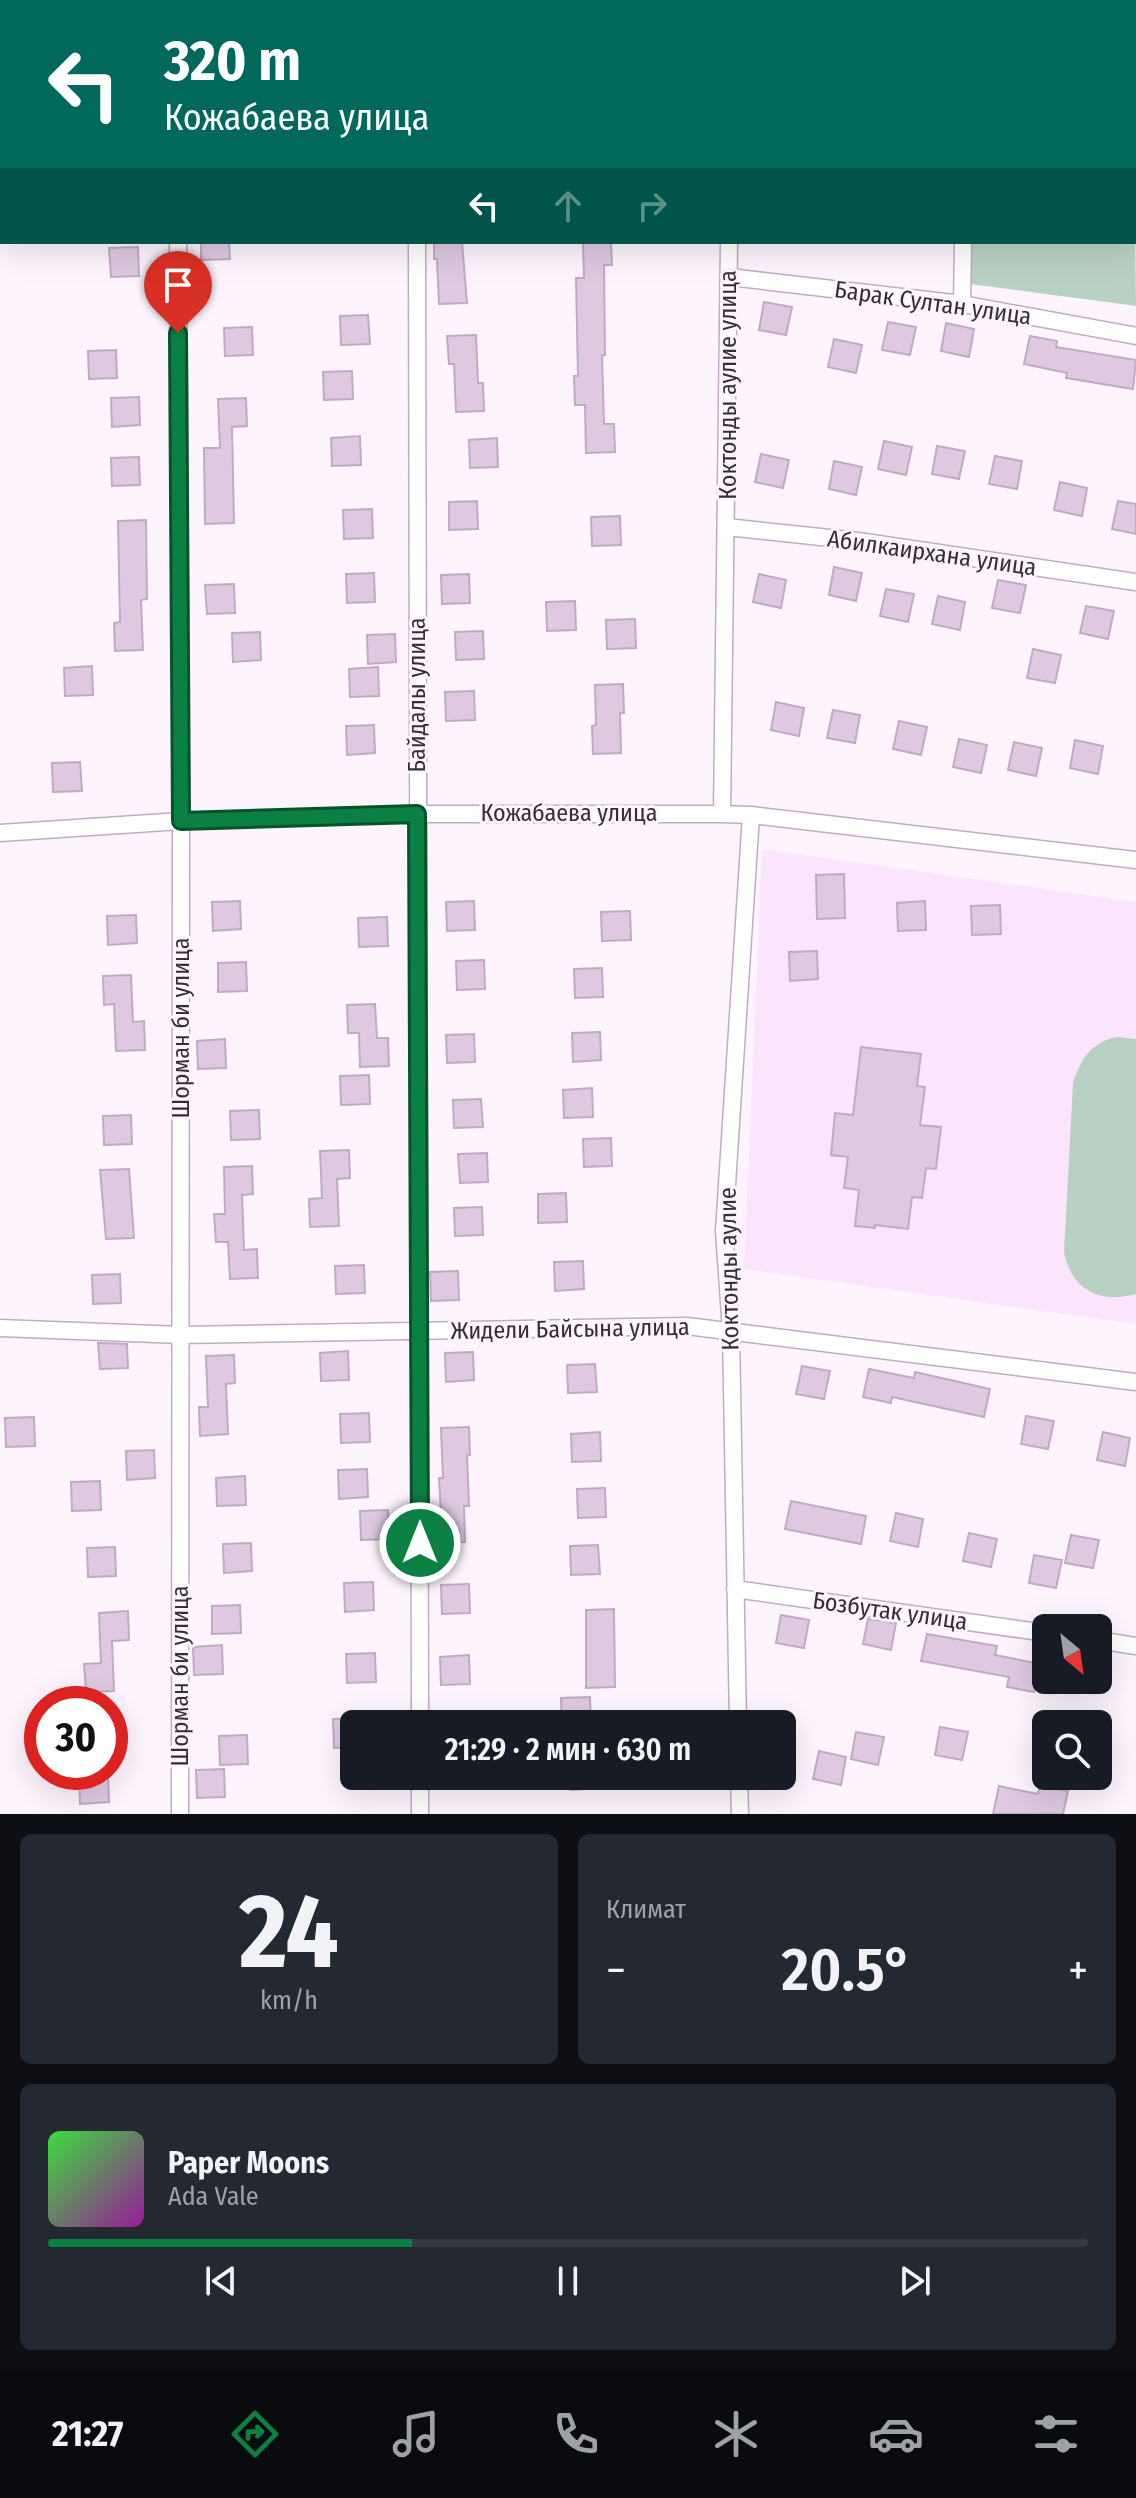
<!DOCTYPE html>
<html lang="ru">
<meta charset="utf-8">
<style>
:root{--surface:#171b24;--page:#242831;--text:#f1f3f6;--muted:#9ea1a6;--line:#363941;--accent:#0b8043}
body{margin:0;font-family:"Fira Sans Condensed",sans-serif;background:var(--page);color:var(--text);height:100vh;display:flex;flex-direction:column;font-size:30px;white-space:nowrap}
*{box-sizing:border-box;margin:0}
p{font-size:26px;color:var(--muted)}
.icon{flex:none;width:44px;height:44px;fill:none;stroke:currentColor;stroke-width:2;stroke-linecap:round;stroke-linejoin:round}
.map{position:relative;height:1814px;overflow:hidden}
.panel{display:flex;flex-direction:column;gap:20px;padding:20px;background:#0d0f14;flex:1}
.panel>*{flex:none}
.top-card{position:absolute;left:0px;top:0px;width:1136px;height:244px;box-shadow:0 8px 32px #0002;background:#00695c;color:#fff;overflow:hidden}
.needle{width:52px;rotate:151deg}
.controls{position:absolute;left:1032px;top:1614px;display:grid;gap:16px}
.controls a{display:grid;place-items:center;width:80px;height:80px;border-radius:12px;background:var(--surface);box-shadow:0 8px 32px #0002;font-size:40px}
.speed{position:absolute;left:24px;top:1686px;display:flex;gap:16px;font-size:40px;font-weight:700;text-align:center}
.speed>*{display:grid;place-content:center;width:104px;height:104px;border-radius:50%;background:var(--surface);box-shadow:0 8px 32px #0002;line-height:1}
.speed .limit{border:12px solid #d22;background:#fff;color:#111}
.pin{position:absolute;display:grid;place-items:center;width:68px;height:68px;color:#fff;margin:-82px -34px;border-radius:50% 50% 50% 0;rotate:-45deg;box-shadow:0 0 8px #0007}
.pin .icon{rotate:45deg}
.me{position:absolute;width:88px;margin:-44px;rotate:0deg;stroke-linejoin:round;filter:drop-shadow(0 0 6px #0008)}
.turn{display:flex;align-items:center;gap:28px;height:168px;padding:0 32px;font-size:36px}
.turn .icon{width:104px;height:104px;stroke-width:2.5}
.turn b{display:block;font-size:56px;line-height:68px}
.lanes{display:flex;align-items:center;height:76px;padding:0 32px;background:#0003;justify-content:center;gap:40px;direction:ltr}
.lanes .off{opacity:.35}
.big{font-size:60px;font-weight:600;line-height:1.1}
.panel .card{flex:1;display:flex;flex-direction:column;justify-content:center;gap:12px;min-width:0;padding:0 28px;border-radius:12px;background:var(--page)}
.panel .dial{align-items:center;gap:0}
.dial b{font-size:104px;line-height:1}
.song{display:flex;align-items:center;gap:24px}
.cover{width:96px;height:96px;border-radius:12px;background:linear-gradient(135deg,hsl(120 70% 55%),hsl(300 70% 35%))}
.played{height:8px;border-radius:4px;background:linear-gradient(90deg,var(--accent) 35%,var(--line) 35%)}
.keys{display:flex;justify-content:space-around;direction:ltr}
.heat{display:flex;justify-content:space-between;align-items:center;font-size:44px;direction:ltr}
.panel .tiles{flex:1;display:grid;gap:20px;grid-template-columns:1fr 1fr}
.card:last-child{grid-column:span 2}
.trip{position:absolute;left:340px;top:1710px;width:456px;height:80px;border-radius:12px;background:var(--surface);box-shadow:0 8px 32px #0002;font-weight:600;line-height:80px;text-align:center}
.menu{display:flex;height:128px;justify-content:space-around;align-items:center;background:#090b0e;color:var(--muted)}
.menu .icon{width:56px;height:56px}
.menu .active{color:var(--accent)}
.menu b{font-size:36px;color:var(--text)}
.map>svg:first-child{display:block}
.built{fill:#fbe5fd}
.green{fill:#b9d1c3}
.building{fill:#dec9e1;stroke:#bfabc2;stroke-width:2}
.lines{fill:none;stroke-linecap:round;stroke-linejoin:round}
.minor-casing{stroke:#c1acc3;stroke-width:19}
.minor{stroke:#fff;stroke-width:16}
.route-casing{stroke:#07532c;stroke-width:20}
.route{stroke:#0b8043;stroke-width:14}
.labels{text-anchor:middle;stroke-width:6;stroke-linejoin:round;paint-order:stroke}
.street-label{font-size:24px;fill:#362e37;stroke:#fdf4fe}
</style>
<div class="map">
<svg width="1136" height="1814" viewBox="0 0 1136 1814">
<rect width="100%" height="100%" fill="#fdf4fe"/>
<path class="built" d="M762,849L1136,902V1324L744,1269Z"/>
<path class="green" d="M1134,114L1136,306L970,284L972,242H1134Z
M1118,1037L1136,1039V1294C1100,1304 1071,1290 1064,1252L1073,1083C1082,1057 1091,1042 1118,1037Z"/>
<path class="building" d="M201,242H229L230,259L201,260Z
M434,242H462L467,303L439,304L437,259H434Z
M583,242H611L612,265H604L605,355L602,356L604,424H614L615,452L586,453L585,405H575L574,376H578L576,278H584Z
M138,247L139,276L111,277L109,248Z
M764,302L792,307L786,335L759,330Z
M368,315L370,344L341,345L340,316Z
M888,322L916,327L910,355L882,350Z
M946,323L974,329L969,357L941,351Z
M252,327L253,355L225,356L224,328Z
M476,335L478,383H483L484,411L456,412L454,364H449L447,336Z
M1030,336L1057,341L1056,347L1136,360L1133,389L1066,378L1067,373L1024,364Z
M834,339L862,345L856,373L828,367Z
M116,350L117,378L89,379L88,351Z
M352,371L353,399L324,400L323,372Z
M139,397L140,425L112,427L111,398Z
M246,398L247,426L232,427L234,523L205,524L204,448H220L218,399Z
M360,436L361,465L332,466L331,438Z
M497,438L498,467L470,468L469,440Z
M884,441L912,447L906,475L878,469Z
M937,446L965,451L959,479L932,474Z
M761,454L789,460L783,488L755,482Z
M995,456L1022,461L1017,489L989,484Z
M139,457L140,485L112,486L111,458Z
M834,461L862,467L856,495L829,489Z
M1060,482L1087,488L1082,516L1054,510Z
M477,501L478,529L449,530V502Z
M1118,501L1136,504V534L1112,529Z
M372,509L373,538L344,539L343,510Z
M620,516L621,545L592,546L591,517Z
M146,520L147,599L141,600L143,650L115,651L114,623L120,622L118,521Z
M834,567L862,573L856,601L829,595Z
M374,573L375,602L347,603L346,574Z
M469,574L470,603L442,604L441,575Z
M759,574L786,580L781,608L753,602Z
M998,580L1026,585L1020,613L992,608Z
M234,584L235,613L207,614L205,585Z
M886,589L914,594L908,622L880,616Z
M938,596L965,602L960,630L932,624Z
M575,601L576,630L547,631L546,602Z
M1086,606L1114,611L1108,639L1080,633Z
M635,619L636,648L607,649L606,620Z
M483,631L484,659L456,660L455,632Z
M260,632L261,660L233,662L232,633Z
M395,634L396,662L368,664L367,635Z
M1033,649L1061,655L1055,683L1027,678Z
M92,666L93,695L65,696L64,668Z
M378,667L379,696L350,697L349,669Z
M623,684L624,713H620L621,753L593,754L592,726L596,725L595,685Z
M474,691L475,720L446,721L445,692Z
M776,702L804,708L799,736L771,730Z
M833,710L860,715L855,743L827,738Z
M899,721L927,727L921,755L893,749Z
M374,725L375,753L347,755L346,726Z
M959,739L987,745L981,773L953,767Z
M1075,740L1103,746L1098,774L1070,768Z
M1014,742L1042,748L1036,776L1008,770Z
M80,762L82,791L53,792L52,763Z
M844,874L845,918L817,919L816,875Z
M240,901L241,929L213,931L212,902Z
M474,901L475,930L447,931L446,902Z
M925,901L926,930L898,931L897,903Z
M1000,905L1001,934L972,935L971,906Z
M630,911L631,940L602,941L601,912Z
M136,915L137,943L108,945L107,916Z
M387,917L388,946L359,947L358,918Z
M817,951L818,979L790,981L789,952Z
M484,960L485,989L457,990L456,961Z
M246,962L247,991L218,992V963Z
M602,968L603,997L575,998L574,969Z
M131,975L133,1022L144,1021L145,1050L116,1051L114,1004L104,1005L103,976Z
M375,1004L377,1038H388L389,1066L360,1067L359,1033H348L347,1005Z
M600,1032L601,1060L573,1062L572,1033Z
M474,1034L475,1062L447,1063L446,1035Z
M225,1039L226,1068L198,1069L197,1041Z
M861,1047L921,1054L917,1086L925,1087L920,1125L941,1127L936,1169L926,1168L922,1198L912,1197L908,1229L875,1225V1228L855,1226L859,1190L844,1188L848,1157L831,1155L835,1113L853,1115Z
M369,1075L370,1104L341,1105L340,1076Z
M592,1088L593,1117L564,1118L563,1090Z
M481,1099L483,1127L454,1128L453,1100Z
M259,1110L260,1139L231,1140L230,1111Z
M131,1115L132,1144L104,1145L103,1116Z
M611,1138L612,1166L584,1167L583,1139Z
M349,1150L350,1178L337,1179L339,1226L310,1227L309,1199L322,1198L320,1151Z
M487,1153L488,1182L460,1183L458,1154Z
M252,1166L253,1194L242,1195L244,1250L257,1249L258,1278L230,1279L228,1242H216L214,1214H225L224,1167Z
M129,1169L134,1238L106,1239L100,1170Z
M566,1193L567,1222L538,1223V1194Z
M482,1207L483,1235L455,1236L454,1208Z
M583,1261L584,1289L555,1291L554,1262Z
M364,1265L365,1293L336,1294L335,1266Z
M458,1271L459,1300L431,1301L430,1272Z
M120,1274L121,1303L93,1304L92,1275Z
M98,1343L127,1344L128,1368L100,1369Z
M348,1351L349,1380L321,1381L320,1353Z
M473,1352L474,1380L446,1382L445,1353Z
M234,1355L235,1383L226,1384L228,1434L200,1436L199,1407H208L206,1356Z
M595,1364L597,1392L568,1393L567,1365Z
M802,1366L830,1371L824,1399L796,1394Z
M869,1369L914,1378L915,1372L990,1389L984,1417L892,1397L891,1403L863,1397Z
M369,1413L370,1442L341,1443L340,1414Z
M1026,1416L1054,1421L1048,1449L1021,1444Z
M34,1417L35,1446L6,1447L5,1418Z
M469,1427L470,1455H467L469,1506H464L465,1542L437,1543L436,1514H441L439,1478H443L441,1428Z
M600,1432L601,1461L572,1462L571,1434Z
M1103,1432L1130,1438L1125,1466L1097,1460Z
M154,1450L155,1478L127,1480L126,1451Z
M367,1469L368,1497L339,1499L338,1470Z
M245,1476L246,1505L217,1506L216,1478Z
M100,1481L101,1510L72,1511L71,1482Z
M605,1488L606,1517L578,1518L577,1489Z
M791,1501L866,1516L861,1544L785,1529Z
M388,1510L389,1539L361,1540L360,1511Z
M896,1513L923,1519L918,1547L890,1541Z
M969,1533L997,1539L991,1567L963,1561Z
M1071,1535L1099,1540L1093,1568L1065,1563Z
M251,1543L252,1571L224,1573L223,1544Z
M598,1545L600,1574L571,1575L570,1546Z
M115,1547L116,1576L88,1577L87,1548Z
M1034,1555L1062,1560L1056,1588L1029,1583Z
M373,1582L374,1610L345,1612L344,1583Z
M469,1584L470,1613L442,1614L441,1585Z
M240,1605L241,1633L212,1634V1606Z
M614,1609L615,1687L586,1688V1610Z
M128,1611L129,1640L112,1641L114,1691L86,1692L84,1664L101,1663L99,1613Z
M781,1615L809,1620L804,1648L776,1643Z
M868,1619L896,1623L891,1650L863,1644Z
M927,1634L997,1646L995,1655L1040,1664L1034,1692L1007,1687L1009,1677L921,1661Z
M222,1645L223,1674L194,1675L193,1647Z
M375,1653L376,1682L347,1683L346,1654Z
M469,1655L470,1684L441,1685L440,1657Z
M590,1697L591,1724H562L561,1698Z
M354,1718V1747L334,1748L333,1719Z
M940,1727L968,1732L962,1760L935,1755Z
M856,1732L884,1737L878,1765L851,1759Z
M247,1735L248,1764L220,1765L219,1736Z
M819,1751L846,1757L841,1785L813,1779Z
M224,1769L225,1797L197,1798L196,1770Z
M108,1774L109,1802L80,1804L79,1775Z
M570,1776H599L600,1788L571,1790Z
M751,1776H789L786,1789L750,1782Z
M999,1786L1038,1794L1040,1786L1068,1791L1063,1814H993Z"/>
<g class="lines">
<defs>
<path id="minor" d="M176,0V2
M417,0V2
M726,0V2
M973,2L974,0
M178,242L181,821L180,1814
M417,242L420,1724
M729,277L962,304L1136,336
M962,304L963,242
M727,527L858,541L1136,582
M722,814L729,242
M0,833L181,821L417,814H722L751,815L1136,860
M0,1328L181,1335L687,1326L1136,1382
M735,1589L1046,1633
M1098,1640L1136,1646
M738,1724L731,1331L724,1231L751,815
M739,1776L740,1814
M420,1814V1776"/>
</defs>
<use href="#minor" class="minor-casing"/>
<use href="#minor" class="minor"/>
</g>
<g class="lines">
<defs>
<path id="route" d="M178,333L181,821L417,814L420,1543"/>
</defs>
<use href="#route" class="route-casing"/>
<use href="#route" class="route"/>
</g>
<g class="labels">
<g class="street-label">
<text transform="translate(933 303) rotate(8)" y="8">Барак Султан улица</text>
<text transform="translate(728 385) rotate(-90)" y="8">Коктонды аулие улица</text>
<text transform="translate(932 553) rotate(8)" y="8">Абилкаирхана улица</text>
<text transform="translate(417 695) rotate(-90)" y="8">Байдалы улица</text>
<text x="569" y="821">Кожабаева улица</text>
<text transform="translate(181 1028) rotate(-90)" y="8">Шорман би улица</text>
<text transform="translate(729 1269) rotate(-91)" y="8">Коктонды аулие</text>
<text transform="translate(570 1329) rotate(-1)" y="8">Жидели Байсына улица</text>
<text transform="translate(890 1611) rotate(8)" y="8">Бозбутак улица</text>
<text transform="translate(180 1676) rotate(-90)" y="8">Шорман би улица</text>
</g>
</g>
</svg>
<div class="controls">
<a><svg class="needle" viewBox="-14 -14 28 28"><path d="M0-13l5 13h-10z" fill="#e53935"/><path d="M0 13l5-13h-10z" fill="#9ea1a6"/></svg></a>
<a><svg class="icon" aria-label="search" viewBox="0 0 24 24"><circle cx="10" cy="10" r="6"/><path d="M15 15l6 6"/></svg></a>
</div>
<div class="speed"><div class="limit">30</div></div>
<div class="pin" style="left:178px;top:333px;background:#d93025"><svg class="icon" aria-label="arrive" viewBox="0 0 24 24"><path d="M6 21V4h12l-3 4 3 4H6"/></svg></div>
<svg class="me" style="left:420px;top:1543px" viewBox="-20 -20 40 40"><circle r="17" fill="#0b8043" stroke="#fff" stroke-width="3"/><path d="M0-11L8 9 0 5-8 9z" fill="#fff"/></svg>
<div class="trip">21:29 · 2 мин · 630 m</div>
<div class="top-card">
<div class="turn"><svg class="icon" aria-label="left" viewBox="0 0 24 24"><path d="M17 20v-9H6M10 6l-5 5 5 5"/></svg><div><b>320 m</b>Кожабаева улица</div></div>
<div class="lanes"><svg class="icon" aria-label="left" viewBox="0 0 24 24"><path d="M17 20v-9H6M10 6l-5 5 5 5"/></svg><svg class="icon off" aria-label="ahead" viewBox="0 0 24 24"><path d="M12 20V5M6 11l6-6 6 6"/></svg><svg class="icon off" aria-label="right" viewBox="0 0 24 24"><path d="M7 20v-9h11M14 6l5 5-5 5"/></svg></div>
</div>
</div>
<section class="panel">
<div class="tiles">
<div class="card dial"><b>24</b><p>km/h</p></div>
<div class="card"><p>Климат</p>
<div class="heat"><a>−</a><b class="big">20.5°</b><a>+</a></div>
</div>
<div class="card">
<div class="song"><i class="cover"></i><div><b>Paper Moons</b><p>Ada Vale</p></div></div>
<div class="played"></div>
<div class="keys"><svg class="icon" aria-label="previous" viewBox="0 0 24 24"><path d="M18 5L8 12l10 7zM5 5v14"/></svg><svg class="icon" aria-label="pause" viewBox="0 0 24 24"><path d="M8 5v14M16 5v14"/></svg><svg class="icon" aria-label="next" viewBox="0 0 24 24"><path d="M6 5l10 7-10 7zM19 5v14"/></svg></div>
</div>
</div>
</section>
<nav class="menu">
<b>21:27</b>
<svg class="icon active" aria-label="directions" viewBox="0 0 24 24"><path d="M12 3l9 9-9 9-9-9zM9 14v-3h6M13 9l2 2-2 2"/></svg>
<svg class="icon" aria-label="music" viewBox="0 0 24 24"><path d="M9 18V5l10-2v13"/><circle cx="6" cy="18" r="3"/><circle cx="16" cy="16" r="3"/></svg>
<svg class="icon" aria-label="phone" viewBox="0 0 24 24"><path d="M5 4h4l2 5-3 2q2 4 5 5l2-3 5 2v4C11 20 4 13 5 4z"/></svg>
<svg class="icon" aria-label="climate" viewBox="0 0 24 24"><path d="M12 3v18M4 7l16 10M4 17L20 7"/></svg>
<svg class="icon" aria-label="car" viewBox="0 0 24 24"><path d="M5 17H2v-5l4-1 3-4h7l3 4 3 1v5h-3M9 17h6M6 11h13"/><circle cx="7" cy="17" r="2"/><circle cx="17" cy="17" r="2"/></svg>
<svg class="icon" aria-label="filters" viewBox="0 0 24 24"><path d="M4 7h16M4 17h16"/><circle cx="9" cy="7" r="2"/><circle cx="15" cy="17" r="2"/></svg>
</nav>
